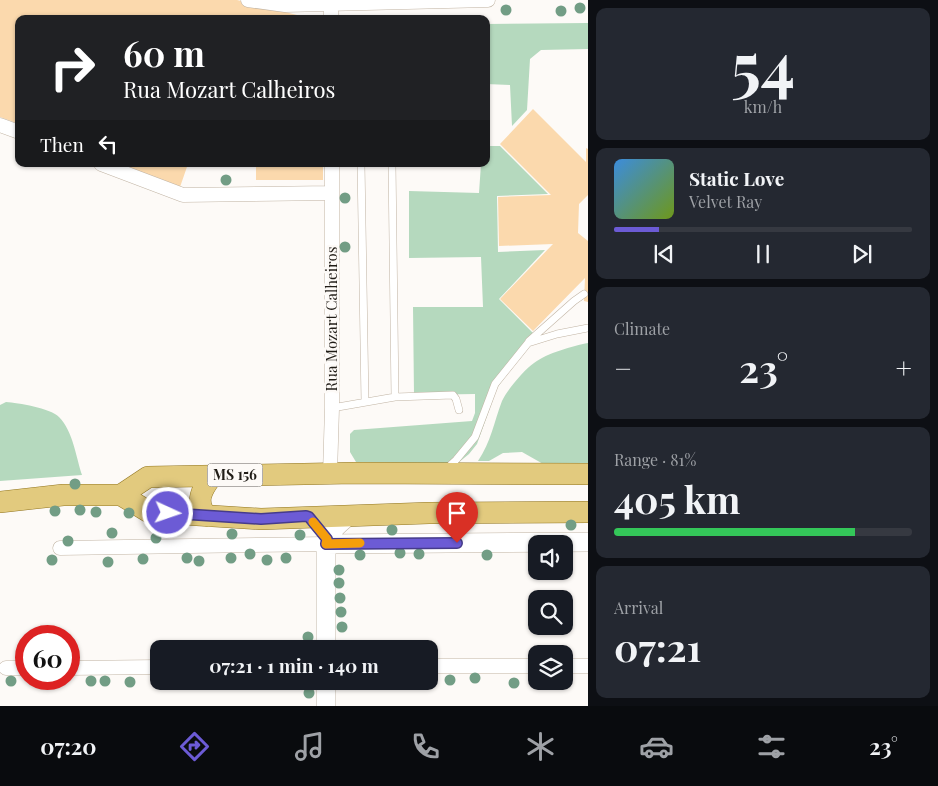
<!DOCTYPE html>
<meta charset="utf-8">
<style>
:root{--surface:#171b24;--page:#242831;--text:#f1f3f6;--muted:#9ea1a6;--line:#363941;--accent:#6c5bd5}
body{margin:0;font-family:"Playfair Display",serif;background:var(--page);color:var(--text);height:100vh;display:flex;flex-direction:column;font-size:19px;white-space:nowrap}
*{box-sizing:border-box;margin:0}
p{font-size:16px;color:var(--muted)}
.icon{flex:none;width:28px;height:28px;fill:none;stroke:currentColor;stroke-width:2;stroke-linecap:round;stroke-linejoin:round}
.map{position:relative;flex:1;overflow:hidden}
.sheet{display:flex;flex-direction:column;gap:8px;padding:8px;background:#0d0f14;width:350px}
.sheet>*{flex:none}
.guide{position:absolute;left:15px;top:15px;width:475px;height:152px;border-radius:10px;box-shadow:0 1px 4px #0004;background:#202124;color:#fff;overflow:hidden}
.tools{position:absolute;left:528px;top:535px;display:grid;gap:10px}
.tools a{display:grid;place-items:center;width:45px;height:45px;border-radius:10px;background:var(--surface);box-shadow:0 1px 4px #0004;font-size:25px}
.speed{position:absolute;left:15px;top:625px;display:flex;gap:10px;font-size:25px;font-weight:700;text-align:center}
.speed>*{display:grid;place-content:center;width:65px;height:65px;border-radius:50%;background:var(--surface);box-shadow:0 1px 4px #0004;line-height:1}
.speed .limit{border:8px solid #d22;background:#fff;color:#111}
.pin{position:absolute;display:grid;place-items:center;width:42px;height:42px;color:#fff;margin:-51px -21px;border-radius:50% 50% 50% 0;rotate:-45deg;box-shadow:0 0 5px #0007}
.pin .icon{rotate:45deg}
.me{position:absolute;width:55px;margin:-28px;rotate:93deg;stroke-linejoin:round;filter:drop-shadow(0 0 4px #0008)}
.turn{display:flex;align-items:center;gap:18px;height:105px;padding:0 25px;font-size:22px}
.turn .icon{width:65px;height:65px;stroke-width:2.5}
.turn b{display:block;font-size:35px;line-height:42px}
.then{display:flex;align-items:center;height:48px;padding:0 25px;background:#0003;gap:10px;font-size:19px}
.big{font-size:38px;font-weight:700;line-height:1.1}
.sheet .tile{flex:1;display:flex;flex-direction:column;justify-content:center;gap:8px;min-width:0;padding:0 18px;border-radius:10px;background:var(--page)}
.sheet .dial{align-items:center;gap:0}
.dial b{font-size:65px;line-height:1}
.song{display:flex;align-items:center;gap:15px}
.cover{width:60px;height:60px;border-radius:8px;background:linear-gradient(135deg,hsl(210 70% 55%),hsl(80 70% 35%))}
.played{height:5px;border-radius:2px;background:linear-gradient(90deg,var(--accent) 15%,var(--line) 15%)}
.keys{display:flex;justify-content:space-around;direction:ltr}
.heat{display:flex;justify-content:space-between;align-items:center;font-size:28px;direction:ltr}
.charge{height:8px;border-radius:4px;background:linear-gradient(90deg,#34c759 81%,var(--line) 0)}
.trip{position:absolute;left:150px;top:640px;width:288px;height:50px;border-radius:10px;background:var(--surface);box-shadow:0 1px 4px #0004;font-weight:700;line-height:50px;text-align:center}
.menu{display:flex;height:80px;justify-content:space-around;align-items:center;background:#090b0e;color:var(--muted)}
.menu .icon{width:35px;height:35px}
.menu .on{color:var(--accent)}
.menu b{font-size:22px;color:var(--text)}
main{display:flex;flex:1;min-height:0}
.map>svg:first-child{display:block}
.green{fill:#b5d9be}
.building{fill:#fbd9ad}
.lines{fill:none;stroke-linecap:round;stroke-linejoin:round}
.lane-casing{stroke:#c1b4a4;stroke-width:8}
.street-casing{stroke:#c1b4a4;stroke-width:15}
.secondary-casing{stroke:#c1b4a4;stroke-width:20}
.primary-casing{stroke:#927622;stroke-width:22}
.lane{stroke:#fff;stroke-width:7}
.street{stroke:#fff;stroke-width:14}
.secondary{stroke:#fff;stroke-width:19}
.primary{stroke:#e2ca7e;stroke-width:21}
.tree{fill:#729d85}
.route-casing{stroke:#463b8a;stroke-width:12}
.route{stroke:#6c5bd5;stroke-width:9}
.slow{stroke:#f59e0b;stroke-width:9}
.labels{text-anchor:middle;stroke-width:5;stroke-linejoin:round;paint-order:stroke}
.shield{fill:#fdfaf7;stroke:#625f5a;stroke-width:1}
.shield-label{font-size:14px;font-weight:bold;fill:#201c16}
.street-label{font-size:15px;fill:#201c16;stroke:#fdfaf7}
</style>
<main>
<div class="map">
<svg width="588" height="706" viewBox="0 0 588 706">
<rect width="100%" height="100%" fill="#fdfaf7"/>
<path class="green" d="M588,23V49L541,50L530,59L527,110L512,126L510,85L486,84V24Z
M486,146H500L548,194L497,196L498,252L545,250L499,299L535,335L497,388L477,444L469,454L458,463L359,467L350,452V434L354,430L472,421L475,413V394L414,395L413,307H483L481,257L409,258V191L479,193L481,164H486Z
M588,343V469H552L522,452L503,453L489,461H478C491,442 494,422 502,401C507,390 524,370 534,363C547,353 573,346 588,343Z
M6,402C18,403 50,408 59,417C73,431 76,457 82,475L0,481V405Z"/>
<path class="building" d="M0,0H237L309,18L19,19V124L0,117Z
M533,109L586,162V148L588,149V195L579,204L578,233L588,241V302L584,301L585,278L533,331L500,299L553,244L499,246L498,197L551,195L500,144Z
M120,164H188L180,187Z
M256,164H323V180H256Z"/>
<g class="lines">
<defs>
<path id="lane" d="M361,164L365,402
M392,164L395,397
M529,341L574,301L584,294
M332,408L395,397L453,395L456,399L459,410
M446,469L456,460L475,437L495,384L528,343L557,334L588,328"/>
<path id="street" d="M248,0L285,5L488,0
M331,0V19
M0,125L19,132
M101,164L183,195L332,193
M330,474L332,408V164
M60,548L326,544
M429,666H536
M564,666H588
M6,668H26
M69,668L159,667"/>
<path id="secondary" d="M326,544L588,542
M326,649V544C328,532 339,524 348,516
M326,706V681"/>
<path id="primary" d="M121,495L149,512L261,519L429,513L588,512
M0,502L63,495H121L148,477L354,473L588,474
M207,516C194,502 202,489 212,476"/>
</defs>
<use href="#lane" class="lane-casing"/>
<use href="#street" class="street-casing"/>
<use href="#secondary" class="secondary-casing"/>
<use href="#primary" class="primary-casing"/>
<use href="#lane" class="lane"/>
<use href="#street" class="street"/>
<use href="#secondary" class="secondary"/>
<use href="#primary" class="primary"/>
</g>
<g class="tree">
<circle cx="580" cy="8" r="5.5"/>
<circle cx="506" cy="10" r="5.5"/>
<circle cx="561" cy="11" r="5.5"/>
<circle cx="226" cy="180" r="5.5"/>
<circle cx="345" cy="198" r="5.5"/>
<circle cx="345" cy="247" r="5.5"/>
<circle cx="75" cy="484" r="5.5"/>
<circle cx="80" cy="510" r="5.5"/>
<circle cx="55" cy="511" r="5.5"/>
<circle cx="96" cy="512" r="5.5"/>
<circle cx="129" cy="513" r="5.5"/>
<circle cx="571" cy="525" r="5.5"/>
<circle cx="392" cy="530" r="5.5"/>
<circle cx="112" cy="533" r="5.5"/>
<circle cx="232" cy="534" r="5.5"/>
<circle cx="300" cy="535" r="5.5"/>
<circle cx="156" cy="538" r="5.5"/>
<circle cx="68" cy="541" r="5.5"/>
<circle cx="400" cy="553" r="5.5"/>
<circle cx="250" cy="554" r="5.5"/>
<circle cx="419" cy="554" r="5.5"/>
<circle cx="360" cy="555" r="5.5"/>
<circle cx="487" cy="555" r="5.5"/>
<circle cx="187" cy="558" r="5.5"/>
<circle cx="231" cy="558" r="5.5"/>
<circle cx="286" cy="558" r="5.5"/>
<circle cx="143" cy="559" r="5.5"/>
<circle cx="52" cy="560" r="5.5"/>
<circle cx="267" cy="560" r="5.5"/>
<circle cx="199" cy="561" r="5.5"/>
<circle cx="108" cy="562" r="5.5"/>
<circle cx="339" cy="570" r="5.5"/>
<circle cx="339" cy="583" r="5.5"/>
<circle cx="340" cy="598" r="5.5"/>
<circle cx="341" cy="612" r="5.5"/>
<circle cx="342" cy="627" r="5.5"/>
<circle cx="308" cy="637" r="5.5"/>
<circle cx="475" cy="678" r="5.5"/>
<circle cx="450" cy="680" r="5.5"/>
<circle cx="11" cy="681" r="5.5"/>
<circle cx="91" cy="681" r="5.5"/>
<circle cx="105" cy="681" r="5.5"/>
<circle cx="130" cy="682" r="5.5"/>
<circle cx="514" cy="683" r="5.5"/>
<circle cx="309" cy="693" r="5.5"/>
</g>
<g class="lines">
<defs>
<path id="route" d="M168,513L261,519L306,516L309,517L327,539L326,544L457,543"/>
</defs>
<use href="#route" class="route-casing"/>
<use href="#route" class="route"/>
<path class="slow" d="M313,522L327,539L326,544L360,543"/>
</g>
<g class="labels">
<rect class="shield" x="207.5" y="463.5" width="55" height="23" rx="4"/>
<g class="shield-label">
<text x="235" y="480">MS 156</text>
</g>
<g class="street-label">
<text transform="translate(332 319) rotate(-90)" y="5">Rua Mozart Calheiros</text>
</g>
</g>
</svg>
<div class="tools">
<a><svg class="icon" aria-label="sound" viewBox="0 0 24 24"><path d="M4 9h4l5-4v14l-5-4H4zM17 9q2 3 0 6"/></svg></a>
<a><svg class="icon" aria-label="search" viewBox="0 0 24 24"><circle cx="10" cy="10" r="6"/><path d="M15 15l6 6"/></svg></a>
<a><svg class="icon" aria-label="layers" viewBox="0 0 24 24"><path d="M12 4l9 5-9 5-9-5zM3 14l9 5 9-5"/></svg></a>
</div>
<div class="speed"><div class="limit">60</div></div>
<div class="pin" style="left:457px;top:543px;background:#d93025"><svg class="icon" aria-label="arrive" viewBox="0 0 24 24"><path d="M6 21V4h12l-3 4 3 4H6"/></svg></div>
<svg class="me" style="left:168px;top:513px" viewBox="-20 -20 40 40"><circle r="17" fill="#6c5bd5" stroke="#fff" stroke-width="3"/><path d="M0-11L8 9 0 5-8 9z" fill="#fff"/></svg>
<div class="trip">07:21 · 1 min · 140 m</div>
<div class="guide">
<div class="turn"><svg class="icon" aria-label="right" viewBox="0 0 24 24"><path d="M7 20v-9h11M14 6l5 5-5 5"/></svg><div><b>60 m</b>Rua Mozart Calheiros</div></div>
<div class="then">Then<svg class="icon" aria-label="left" viewBox="0 0 24 24"><path d="M17 20v-9H6M10 6l-5 5 5 5"/></svg></div>
</div>
</div>
<section class="sheet">
<div class="tile dial"><b>54</b><p>km/h</p></div>
<div class="tile">
<div class="song"><i class="cover"></i><div><b>Static Love</b><p>Velvet Ray</p></div></div>
<div class="played"></div>
<div class="keys"><svg class="icon" aria-label="previous" viewBox="0 0 24 24"><path d="M18 5L8 12l10 7zM5 5v14"/></svg><svg class="icon" aria-label="pause" viewBox="0 0 24 24"><path d="M8 5v14M16 5v14"/></svg><svg class="icon" aria-label="next" viewBox="0 0 24 24"><path d="M6 5l10 7-10 7zM19 5v14"/></svg></div>
</div>
<div class="tile"><p>Climate</p>
<div class="heat"><a>−</a><b class="big">23°</b><a>+</a></div>
</div>
<div class="tile"><p>Range · 81%</p><b class="big">405 km</b><div class="charge"></div></div>
<div class="tile"><p>Arrival</p><b class="big">07:21</b></div>
</section>
</main>
<nav class="menu">
<b>07:20</b>
<svg class="icon on" aria-label="directions" viewBox="0 0 24 24"><path d="M12 3l9 9-9 9-9-9zM9 14v-3h6M13 9l2 2-2 2"/></svg>
<svg class="icon" aria-label="music" viewBox="0 0 24 24"><path d="M9 18V5l10-2v13"/><circle cx="6" cy="18" r="3"/><circle cx="16" cy="16" r="3"/></svg>
<svg class="icon" aria-label="phone" viewBox="0 0 24 24"><path d="M5 4h4l2 5-3 2q2 4 5 5l2-3 5 2v4C11 20 4 13 5 4z"/></svg>
<svg class="icon" aria-label="climate" viewBox="0 0 24 24"><path d="M12 3v18M4 7l16 10M4 17L20 7"/></svg>
<svg class="icon" aria-label="car" viewBox="0 0 24 24"><path d="M5 17H2v-5l4-1 3-4h7l3 4 3 1v5h-3M9 17h6M6 11h13"/><circle cx="7" cy="17" r="2"/><circle cx="17" cy="17" r="2"/></svg>
<svg class="icon" aria-label="filters" viewBox="0 0 24 24"><path d="M4 7h16M4 17h16"/><circle cx="9" cy="7" r="2"/><circle cx="15" cy="17" r="2"/></svg>
<b>23°</b>
</nav>
